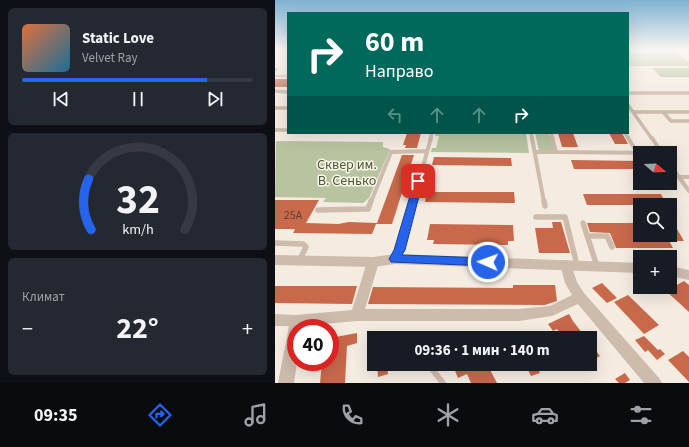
<!DOCTYPE html>
<html lang="ru">
<meta charset="utf-8">
<style>
:root{--surface:#171b24;--page:#242831;--text:#f1f3f6;--muted:#9ea1a6;--line:#363941;--accent:#2563eb}
body{margin:0;font-family:"Source Sans 3",sans-serif;background:var(--page);color:var(--text);height:100vh;display:flex;flex-direction:column;font-size:15px;white-space:nowrap}
*{box-sizing:border-box;margin:0}
p{font-size:13px;color:var(--muted)}
.icon{flex:none;width:22px;height:22px;fill:none;stroke:currentColor;stroke-width:2;stroke-linecap:round;stroke-linejoin:round}
.map{position:relative;flex:1;overflow:hidden}
.sheet{display:flex;flex-direction:column;gap:8px;padding:8px;background:#0d0f14;width:275px}
.sheet>*{flex:none}
.banner{position:absolute;left:12px;top:12px;width:342px;height:122px;border-radius:0px;box-shadow:0 4px 16px #0002;background:#00695c;color:#fff;overflow:hidden}
.needle{width:26px;rotate:109deg}
.fabs{position:absolute;left:358px;top:146px;display:grid;gap:8px}
.fabs a{display:grid;place-items:center;width:44px;height:44px;border-radius:0px;background:var(--surface);box-shadow:0 4px 16px #0002;font-size:20px}
.speed{position:absolute;left:12px;top:319px;display:flex;gap:8px;font-size:20px;font-weight:700;text-align:center}
.speed>*{display:grid;place-content:center;width:52px;height:52px;border-radius:50%;background:var(--surface);box-shadow:0 4px 16px #0002;line-height:1}
.speed .limit{border:6px solid #d22;background:#fff;color:#111}
.pin{position:absolute;display:grid;place-items:center;width:34px;height:34px;color:#fff;margin:-17px;border-radius:8px;box-shadow:0 2px 6px #0006}
.me{position:absolute;width:44px;margin:-22px;rotate:272deg;stroke-linejoin:round;filter:drop-shadow(0 0 3px #0008)}
.turn{display:flex;align-items:center;gap:14px;height:84px;padding:0 12px;font-size:18px}
.turn .icon{width:52px;height:52px;stroke-width:2.5}
.turn b{display:block;font-size:28px;line-height:34px}
.lanes{display:flex;align-items:center;height:38px;padding:0 12px;background:#0003;justify-content:center;gap:20px;direction:ltr}
.lanes .off{opacity:.35}
.big{font-size:30px;font-weight:700;line-height:1.1}
.sheet .widget{flex:1;display:flex;flex-direction:column;justify-content:center;gap:6px;min-width:0;padding:0 14px;border-radius:6px;background:var(--page)}
.sheet .dial{align-items:center;gap:0}
.dial svg{height:104px;overflow:visible;fill:none;stroke:var(--line);stroke-width:7;stroke-linecap:round;text-anchor:middle}
.dial text{fill:var(--text);stroke:none}
.song{display:flex;align-items:center;gap:12px}
.cover{width:48px;height:48px;border-radius:6px;background:linear-gradient(135deg,hsl(20 70% 55%),hsl(200 70% 35%))}
.played{height:4px;border-radius:2px;background:linear-gradient(90deg,var(--accent) 80%,var(--line) 80%)}
.keys{display:flex;justify-content:space-around;direction:ltr}
.heat{display:flex;justify-content:space-between;align-items:center;font-size:22px;direction:ltr}
.trip{position:absolute;left:92px;top:331px;width:230px;height:40px;border-radius:0px;background:var(--surface);box-shadow:0 4px 16px #0002;font-weight:700;line-height:40px;text-align:center}
.menu{display:flex;height:64px;justify-content:space-around;align-items:center;background:#090b0e;color:var(--muted)}
.menu .icon{width:28px;height:28px}
.menu .active{color:var(--accent)}
.menu b{font-size:18px;color:var(--text)}
main{display:flex;flex:1;min-height:0}
.map>svg:first-child{display:block}
.green{fill:#b8c4a0}
.building{fill:#c8694b}
.lines{fill:none;stroke-linecap:round;stroke-linejoin:round}
.service-far4{stroke:#cdbbac;stroke-width:2.5}
.service-far3{stroke:#cdbbac;stroke-width:3.5}
.service-far2{stroke:#cdbbac;stroke-width:4}
.service-far1{stroke:#cdbbac;stroke-width:5.5}
.service{stroke:#cdbbac;stroke-width:6}
.minor{fill:#cdbbac;fill-rule:evenodd}
.tertiary{fill:#cdbbac;fill-rule:evenodd}
.route{fill:#2563eb;stroke:#184099}
.labels{text-anchor:middle;stroke-width:3;stroke-linejoin:round;paint-order:stroke}
.number-label{font-size:12px;fill:#5e3e33}
.park-label{font-size:14px;fill:#4a5a2e;stroke:#fbf5ee}
</style>
<main>
<section class="sheet">
<div class="widget">
<div class="song"><i class="cover"></i><div><b>Static Love</b><p>Velvet Ray</p></div></div>
<div class="played"></div>
<div class="keys"><svg class="icon" aria-label="previous" viewBox="0 0 24 24"><path d="M18 5L8 12l10 7zM5 5v14"/></svg><svg class="icon" aria-label="pause" viewBox="0 0 24 24"><path d="M8 5v14M16 5v14"/></svg><svg class="icon" aria-label="next" viewBox="0 0 24 24"><path d="M6 5l10 7-10 7zM19 5v14"/></svg></div>
</div>
<div class="widget dial"><svg viewBox="0 0 100 80">
<path d="M14 69A42 42 0 1 1 86 69"/>
<path d="M14 69A42 42 0 0 1 12 30" stroke="#2563eb"/>
<text x="50" y="56" font-size="32" font-weight="700">32</text>
<text x="50" y="72" font-size="11">km/h</text>
</svg></div>
<div class="widget"><p>Климат</p>
<div class="heat"><a>−</a><b class="big">22°</b><a>+</a></div>
</div>
</section>
<div class="map">
<svg width="414" height="383" viewBox="0 0 414 383">
<rect width="100%" height="100%" fill="#f4ebe1"/>
<path class="green" d="M353,50H398L414,62V66H353Z
M377,68H414V77H386Z
M161,133H251L254,153L156,152L157,148H161L164,136H160Z
M260,133H274L279,151H264Z
M1,141L108,142V147L115,149L94,198L88,203L48,202L51,198L0,197Z"/>
<path class="building" d="M0,79H13V87H0Z
M132,133H146L142,148H130L131,145H128Z
M283,133H298L303,147H287Z
M334,133H347L353,144H340Z
M127,155H139L117,224H101L97,234L18,233L20,229H0V200H44L31,223L63,224L74,222L102,223Z
M159,157L236,158L237,166L157,165Z
M296,160L365,161V169H299Z
M152,192H239L240,203L150,202Z
M308,194H386L392,205H312Z
M395,217L409,241H395Z
M277,222H286L295,253H264L260,228H278Z
M312,223H365V235H391L398,248H341L335,233L315,232Z
M155,224L238,225L239,241H233V245L158,244L159,240H152Z
M409,281L414,285V312L391,291Z
M327,283L342,298L332,303L317,288Z
M238,285H280L282,301L270,305L93,304L98,287L238,288Z
M0,286H82L77,304L0,303Z
M353,295L384,325L369,334L339,302Z
M294,314L298,321L311,338H288L282,329L278,331L273,324Z
M82,333V343L72,346L70,383H45L47,362H55V338Z
M369,336L383,350L385,349L390,354L382,360L373,350L370,352L360,340Z
M315,343L325,356L315,362Z
M408,351L414,357V382L393,360Z
M102,364H112L113,374L103,377Z
M182,364H212L222,383H196L192,374L183,378L178,366Z
M250,364H261L265,373L256,376Z
M350,373L355,380L350,383H344L340,379Z"/>
<g class="lines">
<path class="service-far4" d="M0,69H2L0,71
M0,76H13"/>
<path class="service-far3" d="M0,91L13,92
M353,93H414
M353,105L377,139
M0,108H13
M358,112H414
M388,112L396,121H414
M0,130H12
M256,133L257,139
M276,133L278,139
M350,133L354,139
M155,139L157,133"/>
<path class="service-far2" d="M257,138L269,202
M353,138L362,152
M377,138L387,153
M260,152H281L277,138
M281,152L386,153
M395,165L414,191
M404,177H414
M96,202L116,152L152,151
M138,202L156,138"/>
<path class="service-far1" d="M269,201L270,206
M43,210L93,209L96,201
M261,217H290L302,265
M308,223L322,266
M312,236H332L337,247
M0,243L28,244L31,247L24,261
M120,259L125,250L138,201"/>
<path class="service" d="M153,364L168,383"/>
<path class="minor" d="M98,258L102,259L104,262L90,309H244L275,306L297,295L290,283L285,264L287,261L291,260L295,261L302,282L309,293L384,378L387,383H369L303,304L277,316L244,321H82L27,326V328H21L22,362L19,383H3L14,326H0V314L21,315L77,310L92,262L94,259Z"/>
<path class="tertiary" d="M120,254L365,263V273L120,264L98,267L0,265V255L98,257Z
M395,266L414,270V280L395,276Z"/>
</g>
<linearGradient id="sky" x2="0" y2="1"><stop stop-color="#7eb2d2"/><stop offset="0.48" stop-color="#faf6f2"/><stop offset="1" stop-color="#faf6f2" stop-opacity="0"/></linearGradient>
<rect width="414" height="104" fill="url(#sky)"/>
<path class="route" d="M140,179H143L148,181L130,250L127,255L213,258L217,259L219,262L217,265L213,266L116,262L114,259L119,250Z"/>
<g class="labels">
<g class="number-label">
<text x="18" y="219">25А</text>
</g>
<g class="park-label">
<text x="72" y="169">Сквер им.<tspan x="72" dy="16">В. Сенько</tspan></text>
</g>
</g>
</svg>
<div class="fabs">
<a><svg class="needle" viewBox="-14 -14 28 28"><path d="M0-13l5 13h-10z" fill="#e53935"/><path d="M0 13l5-13h-10z" fill="#9ea1a6"/></svg></a>
<a><svg class="icon" aria-label="search" viewBox="0 0 24 24"><circle cx="10" cy="10" r="6"/><path d="M15 15l6 6"/></svg></a>
<a>+</a>
</div>
<div class="speed"><div class="limit">40</div></div>
<div class="pin" style="left:143px;top:181px;background:#d93025"><svg class="icon" aria-label="arrive" viewBox="0 0 24 24"><path d="M6 21V4h12l-3 4 3 4H6"/></svg></div>
<svg class="me" style="left:213px;top:262px" viewBox="-20 -20 40 40"><circle r="17" fill="#2563eb" stroke="#fff" stroke-width="3"/><path d="M0-11L8 9 0 5-8 9z" fill="#fff"/></svg>
<div class="trip">09:36 · 1 мин · 140 m</div>
<div class="banner">
<div class="turn"><svg class="icon" aria-label="right" viewBox="0 0 24 24"><path d="M7 20v-9h11M14 6l5 5-5 5"/></svg><div><b>60 m</b>Направо</div></div>
<div class="lanes"><svg class="icon off" aria-label="left" viewBox="0 0 24 24"><path d="M17 20v-9H6M10 6l-5 5 5 5"/></svg><svg class="icon off" aria-label="ahead" viewBox="0 0 24 24"><path d="M12 20V5M6 11l6-6 6 6"/></svg><svg class="icon off" aria-label="ahead" viewBox="0 0 24 24"><path d="M12 20V5M6 11l6-6 6 6"/></svg><svg class="icon" aria-label="right" viewBox="0 0 24 24"><path d="M7 20v-9h11M14 6l5 5-5 5"/></svg></div>
</div>
</div>
</main>
<nav class="menu">
<b>09:35</b>
<svg class="icon active" aria-label="directions" viewBox="0 0 24 24"><path d="M12 3l9 9-9 9-9-9zM9 14v-3h6M13 9l2 2-2 2"/></svg>
<svg class="icon" aria-label="music" viewBox="0 0 24 24"><path d="M9 18V5l10-2v13"/><circle cx="6" cy="18" r="3"/><circle cx="16" cy="16" r="3"/></svg>
<svg class="icon" aria-label="phone" viewBox="0 0 24 24"><path d="M5 4h4l2 5-3 2q2 4 5 5l2-3 5 2v4C11 20 4 13 5 4z"/></svg>
<svg class="icon" aria-label="climate" viewBox="0 0 24 24"><path d="M12 3v18M4 7l16 10M4 17L20 7"/></svg>
<svg class="icon" aria-label="car" viewBox="0 0 24 24"><path d="M5 17H2v-5l4-1 3-4h7l3 4 3 1v5h-3M9 17h6M6 11h13"/><circle cx="7" cy="17" r="2"/><circle cx="17" cy="17" r="2"/></svg>
<svg class="icon" aria-label="filters" viewBox="0 0 24 24"><path d="M4 7h16M4 17h16"/><circle cx="9" cy="7" r="2"/><circle cx="15" cy="17" r="2"/></svg>
</nav>
